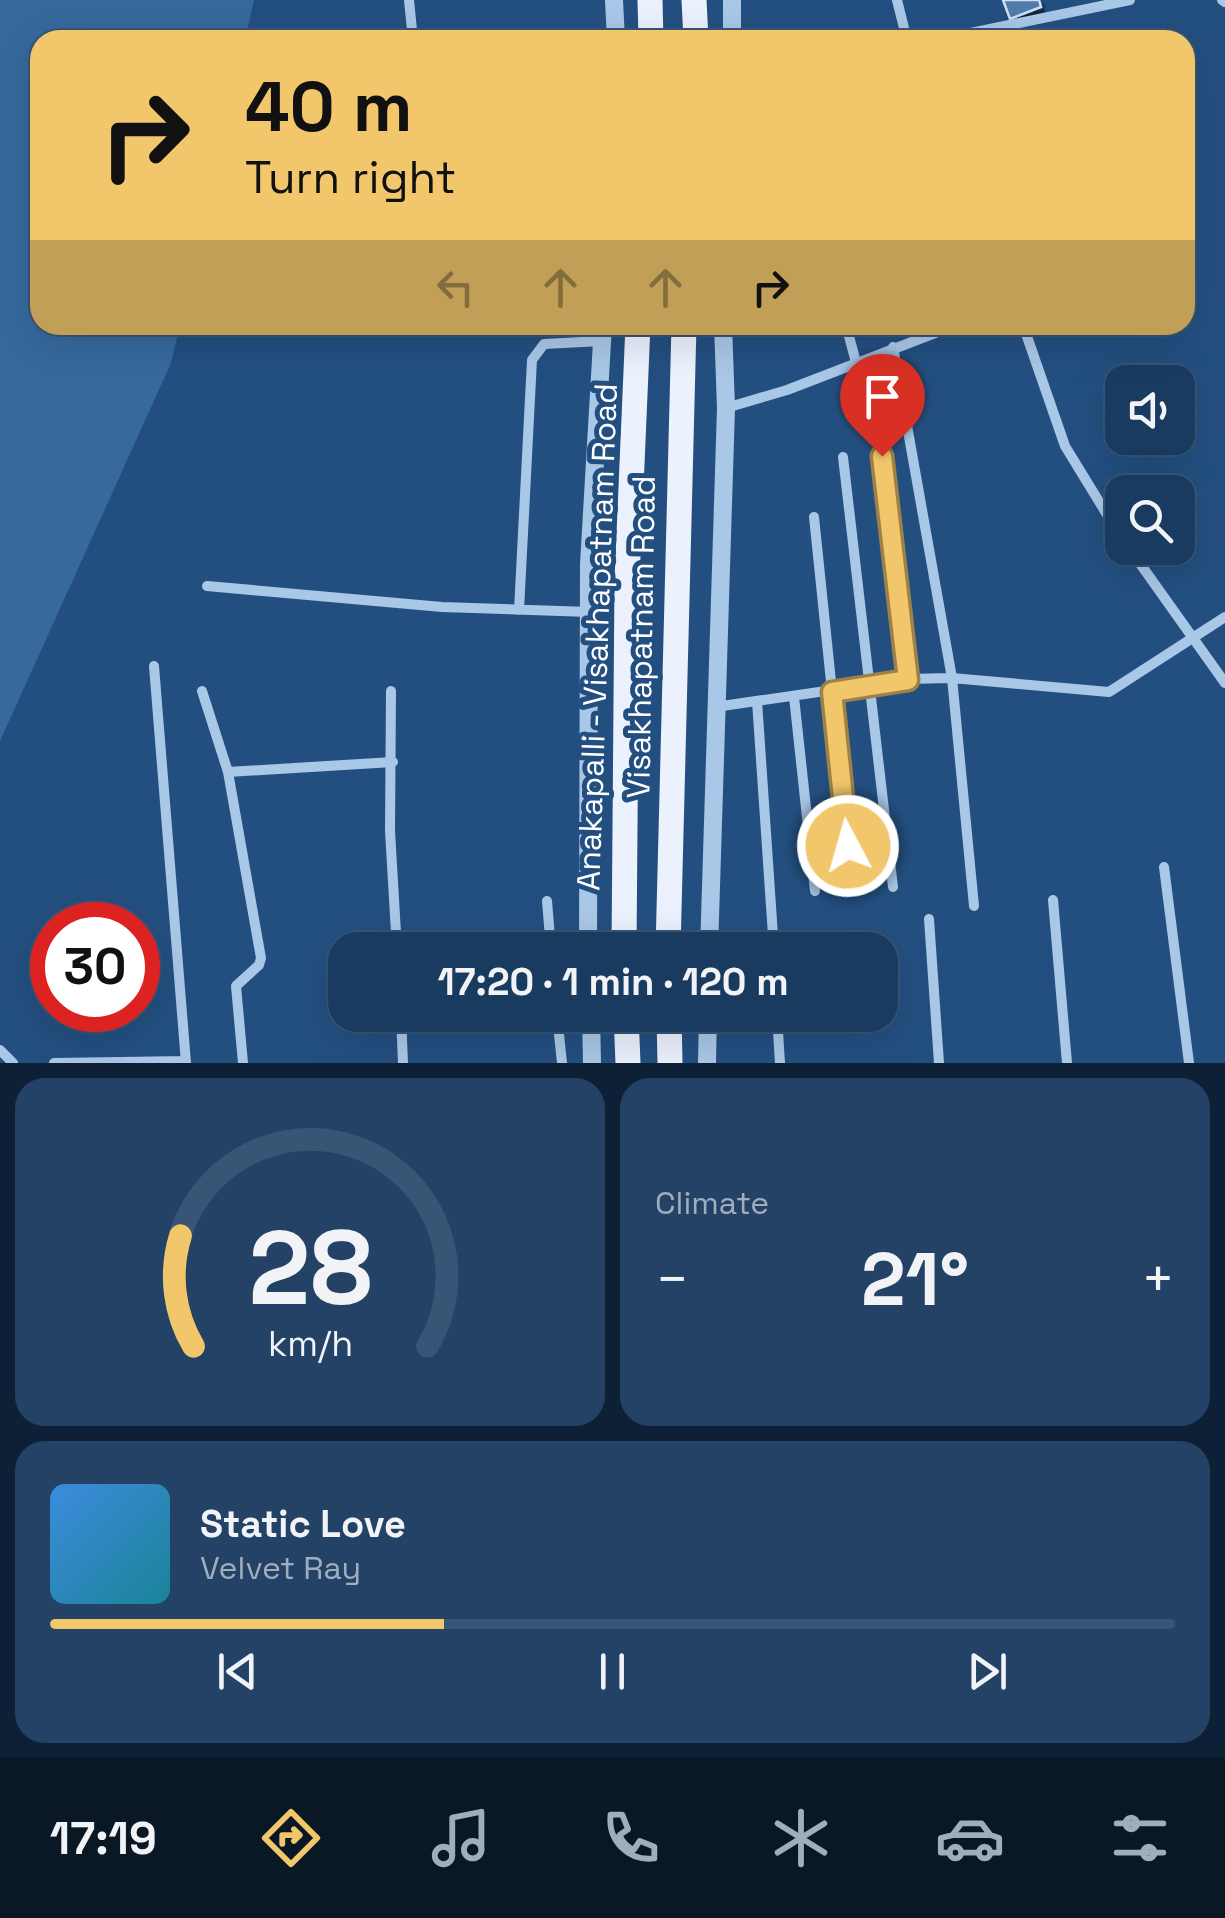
<!DOCTYPE html>
<meta charset="utf-8">
<style>
:root{--surface:#1a3b60;--page:#234266;--text:#f1f3f6;--muted:#9fadbd;--line:#385575;--accent:#f2c76c}
body{margin:0;font-family:"Space Grotesk",sans-serif;background:var(--page);color:var(--text);height:100vh;display:flex;flex-direction:column;font-size:38px;white-space:nowrap}
*{box-sizing:border-box;margin:0}
p{font-size:32px;color:var(--muted)}
.icon{flex:none;width:55px;height:55px;fill:none;stroke:currentColor;stroke-width:2;stroke-linecap:round;stroke-linejoin:round}
.map{position:relative;height:1063px;overflow:hidden}
.sheet{display:flex;flex-direction:column;gap:15px;padding:15px;background:#0e2035;flex:1}
.sheet>*{flex:none}
.hud{position:absolute;left:30px;top:30px;width:1165px;height:305px;border-radius:30px;box-shadow:0 10px 40px #0002,0 0 0 2px var(--line);background:#f2c76c;color:#111;overflow:hidden}
.buttons{position:absolute;left:1105px;top:365px;display:grid;gap:20px}
.buttons a{display:grid;place-items:center;width:90px;height:90px;border-radius:20px;background:var(--surface);box-shadow:0 10px 40px #0002,0 0 0 2px var(--line);font-size:50px}
.speed{position:absolute;left:30px;top:902px;display:flex;gap:20px;font-size:50px;font-weight:700;text-align:center}
.speed>*{display:grid;place-content:center;width:130px;height:130px;border-radius:50%;background:var(--surface);box-shadow:0 10px 40px #0002,0 0 0 2px var(--line);line-height:1}
.speed .limit{border:15px solid #d22;background:#fff;color:#111}
.pin{position:absolute;display:grid;place-items:center;width:85px;height:85px;color:#fff;margin:-102px -42px;border-radius:50% 50% 50% 0;rotate:-45deg;box-shadow:0 0 10px #0007}
.pin .icon{rotate:45deg}
.me{position:absolute;width:110px;margin:-55px;rotate:354deg;stroke-linejoin:round;filter:drop-shadow(0 0 8px #0008)}
.turn{display:flex;align-items:center;gap:35px;height:210px;padding:0 50px;font-size:45px}
.turn .icon{width:130px;height:130px;stroke-width:2.5}
.turn b{display:block;font-size:70px;line-height:85px}
.lanes{display:flex;align-items:center;height:95px;padding:0 50px;background:#0003;justify-content:center;gap:50px;direction:ltr}
.lanes .off{opacity:.35}
.big{font-size:75px;font-weight:800;line-height:1.1}
.sheet .tile{flex:1;display:flex;flex-direction:column;justify-content:center;gap:15px;min-width:0;padding:0 35px;border-radius:30px;background:var(--page)}
.sheet .dial{align-items:center;gap:0}
.dial svg{height:260px;overflow:visible;fill:none;stroke:var(--line);stroke-width:7;stroke-linecap:round;text-anchor:middle}
.dial text{fill:var(--text);stroke:none}
.song{display:flex;align-items:center;gap:30px}
.cover{width:120px;height:120px;border-radius:15px;background:linear-gradient(135deg,hsl(210 70% 55%),hsl(190 70% 35%))}
.played{height:10px;border-radius:5px;background:linear-gradient(90deg,var(--accent) 35%,var(--line) 35%)}
.keys{display:flex;justify-content:space-around;direction:ltr}
.heat{display:flex;justify-content:space-between;align-items:center;font-size:55px;direction:ltr}
.sheet .tiles{flex:1;display:grid;gap:15px;grid-template-columns:1fr 1fr}
.tile:last-child{grid-column:span 2}
.trip{position:absolute;left:328px;top:932px;width:570px;height:100px;border-radius:30px;background:var(--surface);box-shadow:0 10px 40px #0002,0 0 0 2px var(--line);font-weight:800;line-height:100px;text-align:center}
.tabs{display:flex;height:160px;justify-content:space-around;align-items:center;background:#0a1826;color:var(--muted)}
.tabs .icon{width:70px;height:70px}
.tabs .selected{color:var(--accent)}
.tabs b{font-size:45px;color:var(--text)}
.map>svg:first-child{display:block}
.green{fill:#37699d}
.building{fill:#507bab;stroke:#cde0f5;stroke-width:2.5;filter:url(#shadow)}
.lines{fill:none;stroke-linecap:round;stroke-linejoin:round}
.minor{stroke:#a9c7e7;stroke-width:10}
.tertiary{stroke:#a9c7e7;stroke-width:18}
.primary{stroke:#ebf2fd;stroke-width:25}
.route-casing{stroke:#9d8146;stroke-width:25}
.route{stroke:#f2c76c;stroke-width:18}
.labels{text-anchor:middle;stroke-width:10;stroke-linejoin:round;paint-order:stroke}
.street-label{font-size:32px;fill:#fff;stroke:#234f80}
</style>
<div class="map">
<svg width="1225" height="1063" viewBox="0 0 1225 1063">
<defs>
<filter id="shadow"><feDropShadow dx="8" dy="8" stdDeviation="5" flood-color="#0009"/></filter>
</defs>
<rect width="100%" height="100%" fill="#234f80"/>
<path class="green" d="M0,0H254L245,40H40V325H180L171,363L0,741Z"/>
<path class="building" d="M1003,0H1039L1041,7L1010,19Z"/>
<g class="lines">
<path class="minor" d="M409,0L413,40
M897,0L907,40
M1222,0L1225,2
M937,40L1130,0
M846,325L881,456L908,679
M1023,325L1065,446L1122,539
M893,347L952,678L974,906
M726,408L787,390L956,325
M843,457L893,887
M814,517L848,846
M1129,548L1225,683
M207,586L442,607L590,612
M519,610L532,360L544,344L602,341
M154,666L186,1063
M202,691L228,772L261,958L259,965L236,986L243,1063
M391,691L390,831L397,950
M794,697L815,891
M757,701L774,950
M715,707L908,679L952,678L1109,692L1225,617
M228,772L393,762
M1164,867L1189,1063
M1053,900L1067,1063
M547,901L551,950
M929,919L939,1063
M401,1015L403,1063
M557,1015L562,1063
M777,1015L780,1063
M0,1050L13,1063
M54,1063L186,1061"/>
<path class="tertiary" d="M614,0L616,40
M732,0V40
M588,950L589,564L603,325
M709,950L726,408L723,325
M591,1015L592,1063
M707,1063L708,1015"/>
<path class="primary" d="M650,0L651,40
M694,0L696,40
M624,950L627,580L638,325
M668,950L684,325
M626,1015L628,1063
M669,1015L670,1063"/>
</g>
<g class="lines">
<defs>
<path id="route" d="M848,846L832,692L908,680L882,456"/>
</defs>
<use href="#route" class="route-casing"/>
<use href="#route" class="route"/>
</g>
<g class="labels">
<g class="street-label">
<text transform="translate(597 637) rotate(-88)" y="11">Anakapalli - Visakhapatnam Road</text>
<text transform="translate(641 637) rotate(-89)" y="11">Visakhapatnam Road</text>
</g>
</g>
</svg>
<div class="buttons">
<a><svg class="icon" aria-label="sound" viewBox="0 0 24 24"><path d="M4 9h4l5-4v14l-5-4H4zM17 9q2 3 0 6"/></svg></a>
<a><svg class="icon" aria-label="search" viewBox="0 0 24 24"><circle cx="10" cy="10" r="6"/><path d="M15 15l6 6"/></svg></a>
</div>
<div class="speed"><div class="limit">30</div></div>
<div class="pin" style="left:882px;top:456px;background:#d93025"><svg class="icon" aria-label="arrive" viewBox="0 0 24 24"><path d="M6 21V4h12l-3 4 3 4H6"/></svg></div>
<svg class="me" style="left:848px;top:846px" viewBox="-20 -20 40 40"><circle r="17" fill="#f2c76c" stroke="#fff" stroke-width="3"/><path d="M0-11L8 9 0 5-8 9z" fill="#fff"/></svg>
<div class="trip">17:20 · 1 min · 120 m</div>
<div class="hud">
<div class="turn"><svg class="icon" aria-label="right" viewBox="0 0 24 24"><path d="M7 20v-9h11M14 6l5 5-5 5"/></svg><div><b>40 m</b>Turn right</div></div>
<div class="lanes"><svg class="icon off" aria-label="left" viewBox="0 0 24 24"><path d="M17 20v-9H6M10 6l-5 5 5 5"/></svg><svg class="icon off" aria-label="ahead" viewBox="0 0 24 24"><path d="M12 20V5M6 11l6-6 6 6"/></svg><svg class="icon off" aria-label="ahead" viewBox="0 0 24 24"><path d="M12 20V5M6 11l6-6 6 6"/></svg><svg class="icon" aria-label="right" viewBox="0 0 24 24"><path d="M7 20v-9h11M14 6l5 5-5 5"/></svg></div>
</div>
</div>
<section class="sheet">
<div class="tiles">
<div class="tile dial"><svg viewBox="0 0 100 80">
<path d="M14 69A42 42 0 1 1 86 69"/>
<path d="M14 69A42 42 0 0 1 10 35" stroke="#f2c76c"/>
<text x="50" y="56" font-size="32" font-weight="700">28</text>
<text x="50" y="72" font-size="11">km/h</text>
</svg></div>
<div class="tile"><p>Climate</p>
<div class="heat"><a>−</a><b class="big">21°</b><a>+</a></div>
</div>
<div class="tile">
<div class="song"><i class="cover"></i><div><b>Static Love</b><p>Velvet Ray</p></div></div>
<div class="played"></div>
<div class="keys"><svg class="icon" aria-label="previous" viewBox="0 0 24 24"><path d="M18 5L8 12l10 7zM5 5v14"/></svg><svg class="icon" aria-label="pause" viewBox="0 0 24 24"><path d="M8 5v14M16 5v14"/></svg><svg class="icon" aria-label="next" viewBox="0 0 24 24"><path d="M6 5l10 7-10 7zM19 5v14"/></svg></div>
</div>
</div>
</section>
<nav class="tabs">
<b>17:19</b>
<svg class="icon selected" aria-label="directions" viewBox="0 0 24 24"><path d="M12 3l9 9-9 9-9-9zM9 14v-3h6M13 9l2 2-2 2"/></svg>
<svg class="icon" aria-label="music" viewBox="0 0 24 24"><path d="M9 18V5l10-2v13"/><circle cx="6" cy="18" r="3"/><circle cx="16" cy="16" r="3"/></svg>
<svg class="icon" aria-label="phone" viewBox="0 0 24 24"><path d="M5 4h4l2 5-3 2q2 4 5 5l2-3 5 2v4C11 20 4 13 5 4z"/></svg>
<svg class="icon" aria-label="climate" viewBox="0 0 24 24"><path d="M12 3v18M4 7l16 10M4 17L20 7"/></svg>
<svg class="icon" aria-label="car" viewBox="0 0 24 24"><path d="M5 17H2v-5l4-1 3-4h7l3 4 3 1v5h-3M9 17h6M6 11h13"/><circle cx="7" cy="17" r="2"/><circle cx="17" cy="17" r="2"/></svg>
<svg class="icon" aria-label="filters" viewBox="0 0 24 24"><path d="M4 7h16M4 17h16"/><circle cx="9" cy="7" r="2"/><circle cx="15" cy="17" r="2"/></svg>
</nav>
